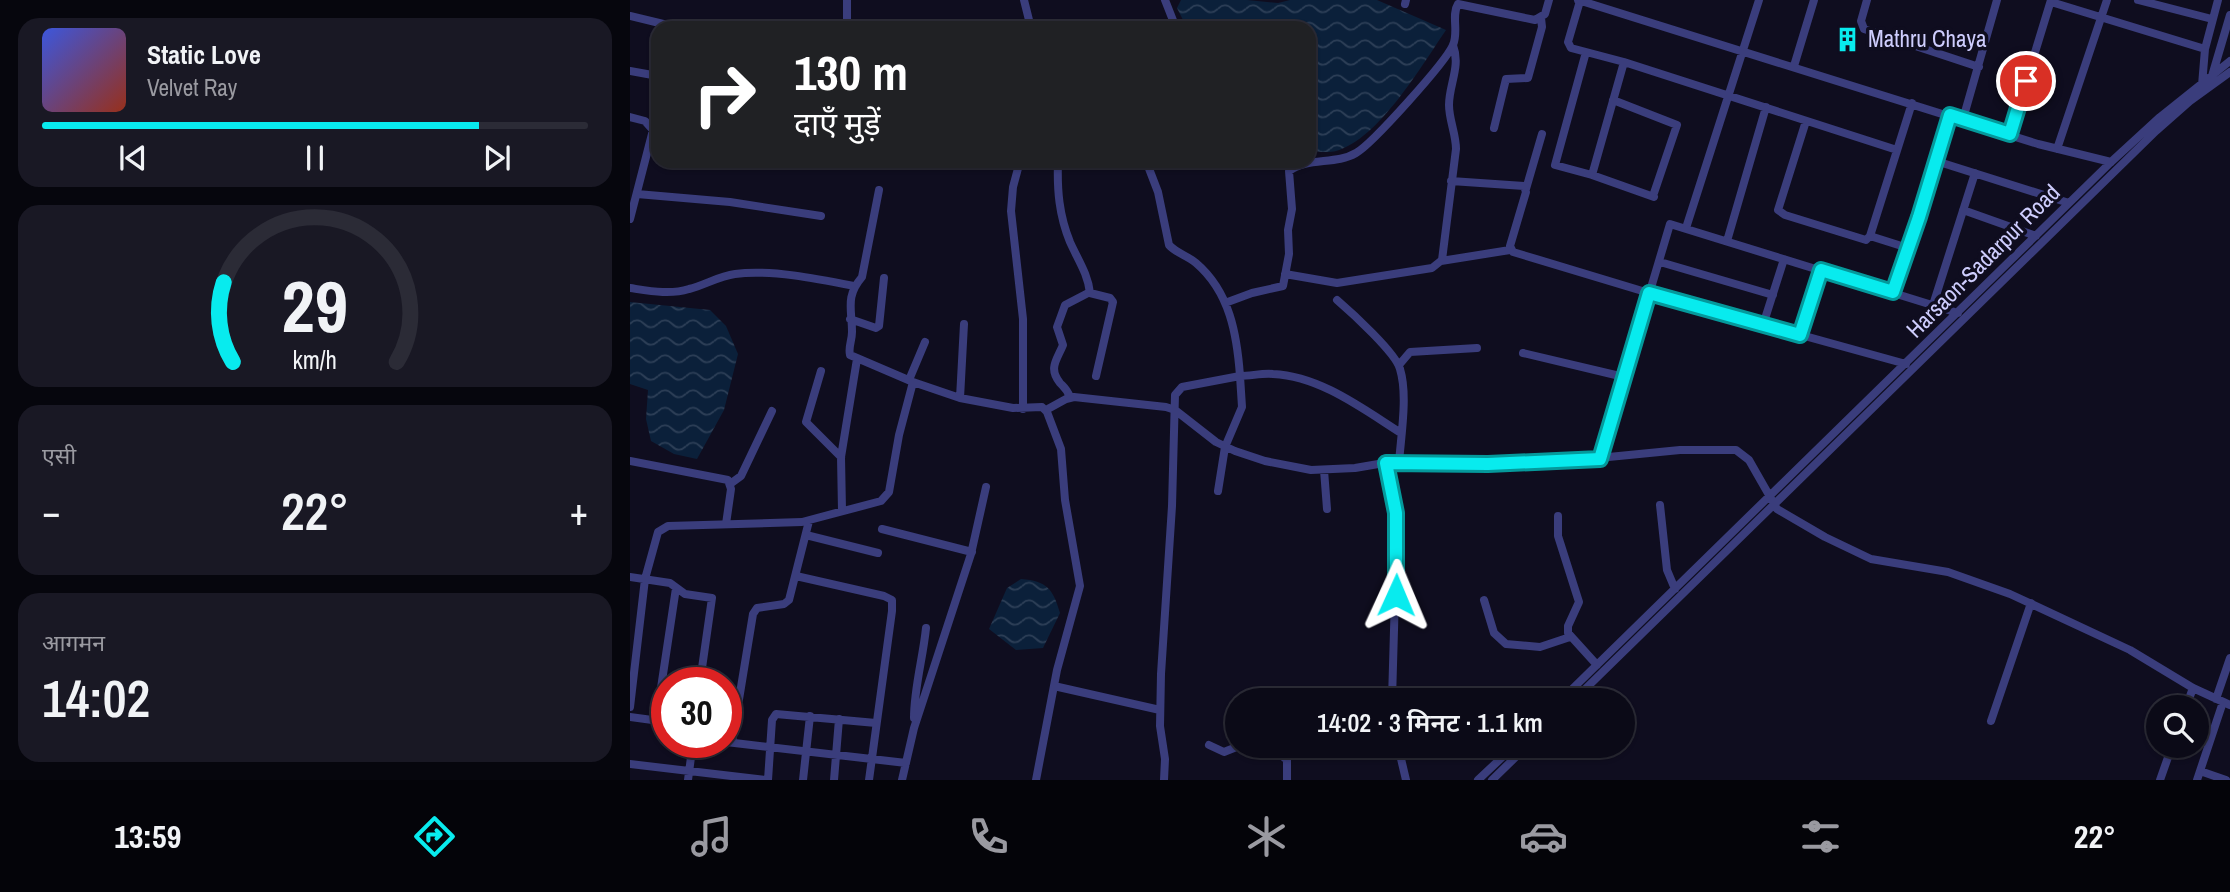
<!DOCTYPE html>
<html lang="hi">
<meta charset="utf-8">
<style>
:root{--surface:#0b0a17;--page:#191824;--text:#f1f3f6;--muted:#9a9aa1;--line:#2b2b36;--accent:#08ebee}
body{margin:0;font-family:"Archivo Narrow","Noto Sans Devanagari",sans-serif;background:var(--page);color:var(--text);height:100vh;display:flex;flex-direction:column;font-size:26px;white-space:nowrap}
*{box-sizing:border-box;margin:0}
p{font-size:23px;color:var(--muted)}
.icon{flex:none;width:38px;height:38px;fill:none;stroke:currentColor;stroke-width:2;stroke-linecap:round;stroke-linejoin:round}
.map{position:relative;flex:1;overflow:hidden}
.sheet{display:flex;flex-direction:column;gap:18px;padding:18px;background:#06060d;width:630px}
.sheet>*{flex:none}
.top-card{position:absolute;left:21px;top:21px;width:665px;height:147px;border-radius:21px;box-shadow:0 2px 5px #0004,0 0 0 2px var(--line);background:#202124;color:#fff;overflow:hidden}
.controls{position:absolute;left:1516px;top:695px;display:grid;gap:14px}
.controls a{display:grid;place-items:center;width:63px;height:63px;border-radius:50%;background:var(--surface);box-shadow:0 2px 5px #0004,0 0 0 2px var(--line);font-size:35px}
.speed{position:absolute;left:21px;top:667px;display:flex;gap:14px;font-size:35px;font-weight:700;text-align:center}
.speed>*{display:grid;place-content:center;width:91px;height:91px;border-radius:50%;background:var(--surface);box-shadow:0 2px 5px #0004,0 0 0 2px var(--line);line-height:1}
.speed .limit{border:10px solid #d22;background:#fff;color:#111}
.pin{position:absolute;display:grid;place-items:center;width:60px;height:60px;color:#fff;margin:-30px;border:4px solid #fff;border-radius:50%;box-shadow:0 2px 7px #0007}
.me{position:absolute;width:77px;margin:-38px;rotate:1deg;stroke-linejoin:round;filter:drop-shadow(0 0 5px #0008)}
.turn{display:flex;align-items:center;gap:24px;height:147px;padding:0 28px;font-size:32px}
.turn .icon{width:91px;height:91px;stroke-width:2.5}
.turn b{display:block;font-size:49px;line-height:60px}
.big{font-size:52px;font-weight:600;line-height:1.1}
.sheet .widget{flex:1;display:flex;flex-direction:column;justify-content:center;gap:10px;min-width:0;padding:0 24px;border-radius:21px;background:var(--page)}
.sheet .dial{align-items:center;gap:0}
.dial svg{height:182px;overflow:visible;fill:none;stroke:var(--line);stroke-width:7;stroke-linecap:round;text-anchor:middle}
.dial text{fill:var(--text);stroke:none}
.song{display:flex;align-items:center;gap:21px}
.cover{width:84px;height:84px;border-radius:10px;background:linear-gradient(135deg,hsl(230 70% 55%),hsl(10 70% 35%))}
.played{height:7px;border-radius:4px;background:linear-gradient(90deg,var(--accent) 80%,var(--line) 80%)}
.keys{display:flex;justify-content:space-around;direction:ltr}
.heat{display:flex;justify-content:space-between;align-items:center;font-size:38px;direction:ltr}
.trip{position:absolute;left:595px;top:688px;width:410px;height:70px;border-radius:35px;background:var(--surface);box-shadow:0 2px 5px #0004,0 0 0 2px var(--line);font-weight:600;line-height:70px;text-align:center}
.dock{display:flex;height:112px;justify-content:space-around;align-items:center;background:#040409;color:var(--muted)}
.dock .icon{width:49px;height:49px}
.dock .current{color:var(--accent)}
.dock b{font-size:32px;color:var(--text)}
main{display:flex;flex:1;min-height:0}
.map>svg:first-child{display:block}
.water{fill:url(#water-waves)}
.lines{fill:none;stroke-linecap:round;stroke-linejoin:round}
.minor{stroke:#3a3d7c;stroke-width:8}
.route-casing{stroke:#05999b;stroke-width:18}
.route{stroke:#08ebee;stroke-width:12}
.labels{text-anchor:middle;stroke-width:7;stroke-linejoin:round;paint-order:stroke}
.poi-label{font-size:23px;fill:#cecdfd;stroke:#0f0d1f;text-anchor:start}
.street-label{font-size:23px;fill:#cecdfd;stroke:#0f0d1f}
</style>
<main>
<section class="sheet">
<div class="widget">
<div class="song"><i class="cover"></i><div><b>Static Love</b><p>Velvet Ray</p></div></div>
<div class="played"></div>
<div class="keys"><svg class="icon" aria-label="previous" viewBox="0 0 24 24"><path d="M18 5L8 12l10 7zM5 5v14"/></svg><svg class="icon" aria-label="pause" viewBox="0 0 24 24"><path d="M8 5v14M16 5v14"/></svg><svg class="icon" aria-label="next" viewBox="0 0 24 24"><path d="M6 5l10 7-10 7zM19 5v14"/></svg></div>
</div>
<div class="widget dial"><svg viewBox="0 0 100 80">
<path d="M14 69A42 42 0 1 1 86 69"/>
<path d="M14 69A42 42 0 0 1 10 34" stroke="#08ebee"/>
<text x="50" y="56" font-size="32" font-weight="700">29</text>
<text x="50" y="72" font-size="11">km/h</text>
</svg></div>
<div class="widget"><p>एसी</p>
<div class="heat"><a>−</a><b class="big">22°</b><a>+</a></div>
</div>
<div class="widget"><p>आगमन</p><b class="big">14:02</b></div>
</section>
<div class="map">
<svg width="1600" height="780" viewBox="0 0 1600 780">
<defs>
<pattern id="water-waves" width="16" height="10" patternUnits="userSpaceOnUse" patternTransform="scale(1.75)"><rect width="16" height="10" fill="#0b203a"/><path d="M0 5q4-4 8 0t8 0" fill="none" stroke="#2d3f57"/></pattern>
</defs>
<rect width="100%" height="100%" fill="#0f0d1f"/>
<path class="water" d="M551,0H617L648,3L660,0H747L816,30C792,65 749,139 706,151C699,153 687,152 679,150V28H557L547,8Z
M0,302L80,310L96,326L108,354L94,410L67,459L44,454L21,441L16,419L18,390L0,384Z
M391,579C417,581 423,589 430,613L413,648L386,650L359,629L377,588Z"/>
<g class="lines">
<path class="minor" d="M217,0V28
M394,0L401,28
M535,0L546,28
M948,0L1408,144L1481,162
M1237,0L1231,21L1234,29L1349,67
M1508,0L1582,19
M950,1L938,42L941,48L994,62L1267,150
M1421,2L1575,49
M775,4L776,0
M0,16L50,28
M956,52L925,165L962,175L1024,197
M1164,66L1184,0
M0,71L28,76
M1582,76L1600,15
M1572,85L1575,49L1588,0
M983,100L1047,125L1024,193
M0,117L15,121L23,130L0,219
M1333,119L1367,0
M1176,121L1148,210L1155,215L1236,240L1240,236L1282,103
M864,128L876,79L898,78L912,27L911,18
M1380,134L1421,0
M1427,149L1477,0
M390,161L383,187L381,211L393,319V409
M428,161C427,190 429,215 440,242C448,260 458,274 460,293L480,298L483,302L466,376
M504,161L518,166L528,192L539,245C546,253 558,256 566,263C600,292 607,335 610,376C621,376 632,373 643,374C690,376 733,409 771,433
M1306,161L1439,203
M962,175L994,62
M821,181L894,186L896,192L880,246L883,252L1019,293L1276,364
M896,189L912,134
M249,190L232,277C215,297 222,309 222,332C222,341 218,347 220,355L283,382L330,398L383,408L412,407L417,412L431,449L435,500L450,586L427,670L406,780
M7,194L100,202L191,216
M1333,210L1406,236
M1056,228L1129,0
M1240,236L1278,248
M1097,241L1136,107
M811,261L880,250
M1030,262L1143,295
M655,274L707,283L802,268L812,260L826,149C826,134 819,120 819,105C819,84 831,67 823,45
M0,288C20,291 40,295 59,289C75,285 89,276 105,274C140,269 189,279 224,286
M1263,292L1289,217L1320,115
M707,300C721,312 766,353 770,369C778,395 771,435 769,463
M595,303L622,293L653,286L659,254L658,230L662,209L659,171C677,157 706,165 726,153C742,144 815,63 823,45C829,32 821,15 828,4L905,20L915,14L919,0
M1303,305L1345,173
M220,319L246,328L249,326L254,278
M1133,325L1154,259
M1170,335L1191,270
M893,353L994,377
M769,365L780,352L847,348
M191,371L176,422L211,457
M279,380L295,342
M440,397C437,389 435,388 430,383C418,368 427,360 433,345L427,327L435,305L460,292
M330,398L334,324
M416,410L436,399L444,397L536,407L545,410L586,442L605,451L635,461L681,470L725,468L760,462L858,464L948,460L1050,450H1106L1119,460L1147,509L1195,537L1241,559L1318,572L1380,594L1500,650L1563,688L1600,705
M970,459L1040,224L1328,313
M0,461L98,480L101,489L96,524
M756,463L765,501L767,525L762,700
M694,470L697,509
M100,484L111,476L142,411
M1030,505L1037,570L1045,589
M212,510L211,457L227,359
M928,516V536L949,602L938,626V633L967,665
M252,529L342,552
M176,535L248,553
M166,576L254,596L262,600V611L239,780
M0,577L40,583L55,594L82,598L70,682
M854,600L864,633L876,644L910,647L940,637
M424,686L530,710
M1586,699L1600,658
M931,700L1481,162L1530,117L1600,61
M944,700L1526,131L1560,101L1600,72
M0,707L15,579L28,532L38,526L172,522L251,501L259,492L269,435L283,382
M1556,707L1563,688
M0,717L37,722
M284,718C284,688 293,658 296,628
M26,721L46,588
M1361,721L1401,603
M96,742L276,763
M102,742L123,614L127,608L154,604L159,600L179,521
M579,745L594,752L609,746
M640,746L657,760V780
M768,746L776,780
M0,764L135,780
M1570,771L1596,780
M58,780L63,742
M138,780L142,720L146,714L246,723
M173,780L180,716
M204,780L209,719
M272,780L284,728L341,554L356,487
M534,780L535,759L530,726L531,674L542,506L545,395L552,387L610,376L612,407L595,447L588,491
M848,780L884,746
M862,780L897,746
M1530,780L1542,746
M1567,780L1593,702"/>
</g>
<g class="lines">
<defs>
<path id="route" d="M766,595V513L756,463L858,464L970,459L1019,293L1170,335L1191,270L1263,292L1289,217L1320,115L1380,134L1396,81"/>
</defs>
<use href="#route" class="route-casing"/>
<use href="#route" class="route"/>
</g>
<defs>
<symbol id="building-bare" viewBox="-9 -9 18 18"><path d="M-4-6H4V6H1V3H-1V6H-4ZM-2.5-4.3h1.7v1.8h-1.7ZM.8-4.3h1.7v1.8H.8ZM-2.5-1h1.7V.8h-1.7ZM.8-1h1.7V.8H.8Z" fill="#08ebee" stroke="#0f0d1f" stroke-width="2.5" paint-order="stroke"/></symbol>
</defs>
<g fill-rule="evenodd">
<use href="#building-bare" x="1200" y="22" width="35" height="35"/>
</g>
<g class="labels">
<g class="poi-label">
<text x="1238" y="47">Mathru Chaya</text>
</g>
<g class="street-label">
<text transform="translate(1353 261) rotate(-45)" y="8">Harsaon-Sadarpur Road</text>
</g>
</g>
</svg>
<div class="controls">
<a><svg class="icon" aria-label="search" viewBox="0 0 24 24"><circle cx="10" cy="10" r="6"/><path d="M15 15l6 6"/></svg></a>
</div>
<div class="speed"><div class="limit">30</div></div>
<div class="pin" style="left:1396px;top:81px;background:#d93025"><svg class="icon" aria-label="arrive" viewBox="0 0 24 24"><path d="M6 21V4h12l-3 4 3 4H6"/></svg></div>
<svg class="me" style="left:766px;top:595px" viewBox="-20 -20 40 40"><path d="M0-17L14 15 0 8-14 15z" fill="#08ebee" stroke="#fff" stroke-width="4"/></svg>
<div class="trip">14:02 · 3 मिनट · 1.1 km</div>
<div class="top-card">
<div class="turn"><svg class="icon" aria-label="right" viewBox="0 0 24 24"><path d="M7 20v-9h11M14 6l5 5-5 5"/></svg><div><b>130 m</b>दाएँ मुड़ें</div></div>
</div>
</div>
</main>
<nav class="dock">
<b>13:59</b>
<svg class="icon current" aria-label="directions" viewBox="0 0 24 24"><path d="M12 3l9 9-9 9-9-9zM9 14v-3h6M13 9l2 2-2 2"/></svg>
<svg class="icon" aria-label="music" viewBox="0 0 24 24"><path d="M9 18V5l10-2v13"/><circle cx="6" cy="18" r="3"/><circle cx="16" cy="16" r="3"/></svg>
<svg class="icon" aria-label="phone" viewBox="0 0 24 24"><path d="M5 4h4l2 5-3 2q2 4 5 5l2-3 5 2v4C11 20 4 13 5 4z"/></svg>
<svg class="icon" aria-label="climate" viewBox="0 0 24 24"><path d="M12 3v18M4 7l16 10M4 17L20 7"/></svg>
<svg class="icon" aria-label="car" viewBox="0 0 24 24"><path d="M5 17H2v-5l4-1 3-4h7l3 4 3 1v5h-3M9 17h6M6 11h13"/><circle cx="7" cy="17" r="2"/><circle cx="17" cy="17" r="2"/></svg>
<svg class="icon" aria-label="filters" viewBox="0 0 24 24"><path d="M4 7h16M4 17h16"/><circle cx="9" cy="7" r="2"/><circle cx="15" cy="17" r="2"/></svg>
<b>22°</b>
</nav>
